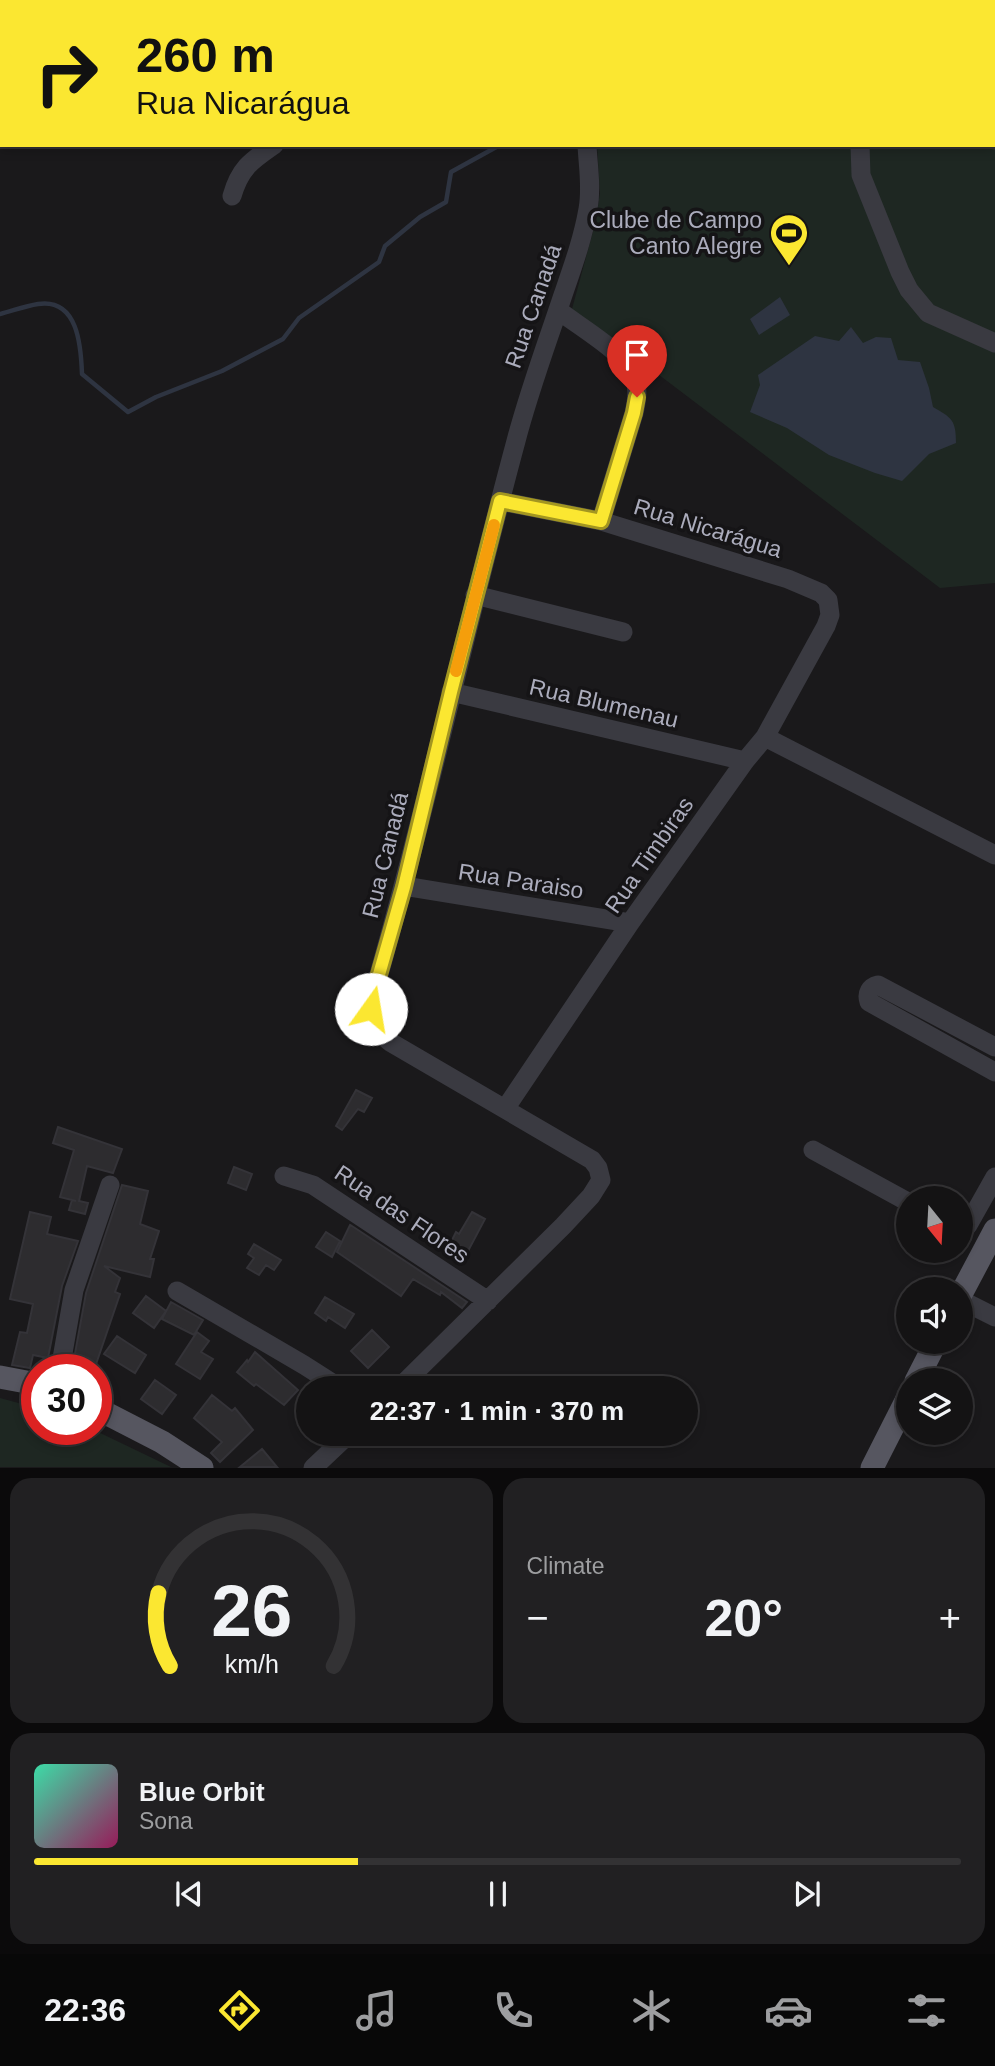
<!DOCTYPE html>
<meta charset="utf-8">
<style>
:root{--surface:#141314;--page:#212022;--text:#f1f3f6;--muted:#9d9ea0;--line:#333234;--accent:#fbe731}
body{margin:0;font-family:Arial,sans-serif;background:var(--page);color:var(--text);height:100vh;display:flex;flex-direction:column;font-size:26px;white-space:nowrap}
*{box-sizing:border-box;margin:0}
p{font-size:23px;color:var(--muted)}
.icon{flex:none;width:38px;height:38px;fill:none;stroke:currentColor;stroke-width:2;stroke-linecap:round;stroke-linejoin:round}
.map{position:relative;height:1468px;overflow:hidden}
.drawer{display:flex;flex-direction:column;gap:10px;padding:10px;background:#0b0a0b;flex:1}
.drawer>*{flex:none}
.top-card{position:absolute;left:0px;top:0px;width:996px;height:147px;box-shadow:0 4px 10px #0003,0 0 0 2px var(--line);background:#fbe731;color:#111;overflow:hidden}
.needle{width:46px;rotate:162deg}
.controls{position:absolute;left:896px;top:1186px;display:grid;gap:14px}
.controls a{display:grid;place-items:center;width:77px;height:77px;border-radius:50%;background:var(--surface);box-shadow:0 4px 10px #0003,0 0 0 2px var(--line);font-size:35px}
.speed{position:absolute;left:21px;top:1354px;display:flex;gap:14px;font-size:35px;font-weight:700;text-align:center}
.speed>*{display:grid;place-content:center;width:91px;height:91px;border-radius:50%;background:var(--surface);box-shadow:0 4px 10px #0003,0 0 0 2px var(--line);line-height:1}
.speed .limit{border:10px solid #d22;background:#fff;color:#111}
.pin{position:absolute;display:grid;place-items:center;width:60px;height:60px;color:#fff;margin:-72px -30px;border-radius:50% 50% 50% 0;rotate:-45deg;box-shadow:0 0 7px #0007}
.pin .icon{rotate:45deg}
.me{position:absolute;width:77px;margin:-38px;rotate:13deg;stroke-linejoin:round;filter:drop-shadow(0 0 5px #0008)}
.turn{display:flex;align-items:center;gap:24px;height:147px;padding:0 21px;font-size:32px}
.turn .icon{width:91px;height:91px;stroke-width:2.5}
.turn b{display:block;font-size:49px;line-height:60px}
.big{font-size:52px;font-weight:600;line-height:1.1}
.drawer .card{flex:1;display:flex;flex-direction:column;justify-content:center;gap:10px;min-width:0;padding:0 24px;border-radius:21px;background:var(--page)}
.drawer .dial{align-items:center;gap:0}
.dial svg{height:182px;overflow:visible;fill:none;stroke:var(--line);stroke-width:7;stroke-linecap:round;text-anchor:middle}
.dial text{fill:var(--text);stroke:none}
.song{display:flex;align-items:center;gap:21px}
.cover{width:84px;height:84px;border-radius:10px;background:linear-gradient(135deg,hsl(160 70% 55%),hsl(330 70% 35%))}
.played{height:7px;border-radius:4px;background:linear-gradient(90deg,var(--accent) 35%,var(--line) 35%)}
.keys{display:flex;justify-content:space-around;direction:ltr}
.heat{display:flex;justify-content:space-between;align-items:center;font-size:38px;direction:ltr}
.drawer .tiles{flex:1;display:grid;gap:10px;grid-template-columns:1fr 1fr}
.card:last-child{grid-column:span 2}
.trip{position:absolute;left:296px;top:1376px;width:402px;height:70px;border-radius:35px;background:var(--surface);box-shadow:0 4px 10px #0003,0 0 0 2px var(--line);font-weight:600;line-height:70px;text-align:center}
.dock{display:flex;height:112px;justify-content:space-around;align-items:center;background:#080808;color:var(--muted)}
.dock .icon{width:49px;height:49px}
.dock .selected{color:var(--accent)}
.dock b{font-size:32px;color:var(--text)}
.map>svg:first-child{display:block}
.green{fill:#1e2722}
.water{fill:#2e3441}
.lines{fill:none;stroke-linecap:round;stroke-linejoin:round}
.stream{stroke:#2e3441;stroke-width:4.5}
.building{fill:#2d2c2f;stroke:#343338;stroke-width:2}
.minor{stroke:#3a3a41;stroke-width:19}
.major{stroke:#565660;stroke-width:23}
.route-casing{stroke:#a39620;stroke-width:18}
.route{stroke:#fbe731;stroke-width:12}
.slow{stroke:#f59e0b;stroke-width:12}
.labels{text-anchor:middle;stroke-width:7;stroke-linejoin:round;paint-order:stroke}
.poi-label{font-size:23px;fill:#abacbc;stroke:#151416;text-anchor:end}
.street-label{font-size:23px;fill:#abacbc;stroke:#151416}
</style>
<div class="map">
<svg width="995" height="1468" viewBox="0 0 995 1468">
<rect width="100%" height="100%" fill="#1a191b"/>
<path class="green" d="M720,0H995V583L940,588L572,309L595,224L600,193L597,145H994V2H720Z
M0,1398L37,1408V1430H94L171,1467H0Z"/>
<path class="water" d="M780,297L790,315L759,335L750,319Z
M851,327L863,343L876,337L891,338L898,360L920,362L929,388L933,407C952,418 956,420 956,443L929,454L902,481L875,473L829,455L787,428L750,412L760,385L758,375L815,336L839,341Z"/>
<g class="lines">
<path class="stream" d="M720,2V0
M0,314C12,311 25,306 38,304C78,298 81,346 82,374L128,412L156,397L222,371L283,339L299,318L379,262L385,246L420,217L446,202L451,172L500,145"/>
</g>
<path class="building" d="M356,1090L372,1098L364,1112L358,1109L342,1130L336,1126Z
M58,1127L122,1149L113,1173L87,1166L79,1201L88,1203L85,1214L69,1210L72,1200L76,1201L60,1197L74,1150L53,1143Z
M234,1167L252,1174L246,1190L228,1183Z
M122,1185L148,1191L140,1224L159,1231L150,1259H154L150,1277L104,1266L120,1278L115,1292L120,1294L94,1370H72L86,1293Z
M30,1212L51,1217L47,1234L78,1241L62,1286L48,1358L33,1355L30,1368L12,1365L20,1332L27,1333L33,1304L10,1299Z
M472,1212L485,1219L467,1253L450,1244L456,1232L459,1234Z
M350,1225L352,1226L467,1302L462,1308L441,1292L440,1295L413,1279L401,1296L337,1252Z
M326,1232L340,1241L332,1257L316,1247Z
M254,1244L281,1260L274,1270L266,1265L259,1275L247,1268L254,1258L248,1254Z
M146,1296L166,1311L154,1328L133,1313Z
M325,1297L354,1314L345,1328L328,1317L326,1321L315,1313Z
M171,1302L203,1320L194,1335L162,1319Z
M372,1330L389,1347L368,1368L351,1351Z
M197,1332L209,1341L201,1352L213,1359L200,1379L176,1364Z
M117,1336L146,1355L135,1373L104,1354Z
M255,1352L298,1390L284,1405L256,1384L254,1386L237,1372L247,1360L248,1362Z
M155,1380L176,1395L162,1414L141,1399Z
M212,1395L232,1411L235,1408L253,1430L220,1462L211,1453L222,1442L194,1418Z
M262,1449L277,1467H240Z"/>
<g class="lines">
<path class="minor" d="M516,0L517,2
M165,2L168,0
M493,2L496,0
M994,136L995,140
M860,145L861,175L900,272L909,290L928,313L995,343
M232,196C240,168 251,161 274,145
M558,310C577,325 625,353 633,374C639,387 637,400 634,413L601,521
M500,501L601,521L788,579L821,593L828,600L830,615L826,626L765,737L745,761L630,923L505,1109
M475,595L623,632
M451,692L745,761
M765,737L995,855
M404,886L630,923
M995,1047L878,985C870,987 866,993 869,1002L995,1072
M813,1150L908,1202
M284,1176L313,1185L488,1301
M961,1229L968,1225L995,1177
M177,1291L304,1365L340,1388
M961,1300L995,1317
M60,1370L74,1290L110,1185
M399,1388L563,1226L591,1196L601,1180L598,1168L592,1160L390,1042C374,1030 369,1019 372,999C425,815 466,626 516,441C529,391 547,343 563,295C573,266 583,238 588,209C592,188 588,166 587,145
M313,1468L350,1433"/>
<path class="major" d="M961,1294L995,1230
M0,1377L37,1384
M916,1381L936,1342
M96,1408L162,1442L202,1468
M872,1468L908,1397"/>
</g>
<g class="lines">
<defs>
<path id="route" d="M371,1009L372,999L404,887L451,692L500,501L601,521L634,413L637,397"/>
</defs>
<use href="#route" class="route-casing"/>
<use href="#route" class="route"/>
<path class="slow" d="M456,671L494,525"/>
</g>
<defs>
<symbol id="stadium-pin" viewBox="-11 -11 22 30"><path d="M0 17L-7.5 6A9.5 9.5 0 1 1 7.5 6Z" fill="#fbe731" stroke="#151416"/><path d="M0-5a6.5 5 0 1 0 0 10a6.5 5 0 1 0 0-10ZM-3.5-1.8h7v3.6h-7Z" fill="#111"/></symbol>
</defs>
<g fill-rule="evenodd">
<use href="#stadium-pin" x="767" y="211" width="44" height="60"/>
</g>
<g class="labels">
<g class="poi-label">
<text x="762" y="228">Clube de Campo<tspan x="762" dy="26">Canto Alegre</tspan></text>
</g>
<g class="street-label">
<text transform="translate(533 306) rotate(-71)" y="8">Rua Canadá</text>
<text transform="translate(708 528) rotate(17)" y="8">Rua Nicarágua</text>
<text transform="translate(604 703) rotate(13)" y="8">Rua Blumenau</text>
<text transform="translate(385 855) rotate(-76)" y="8">Rua Canadá</text>
<text transform="translate(649 855) rotate(-55)" y="8">Rua Timbiras</text>
<text transform="translate(521 881) rotate(9)" y="8">Rua Paraiso</text>
<text transform="translate(402 1214) rotate(34)" y="8">Rua das Flores</text>
</g>
</g>
</svg>
<div class="controls">
<a><svg class="needle" viewBox="-14 -14 28 28"><path d="M0-13l5 13h-10z" fill="#e53935"/><path d="M0 13l5-13h-10z" fill="#9d9ea0"/></svg></a>
<a><svg class="icon" aria-label="sound" viewBox="0 0 24 24"><path d="M4 9h4l5-4v14l-5-4H4zM17 9q2 3 0 6"/></svg></a>
<a><svg class="icon" aria-label="layers" viewBox="0 0 24 24"><path d="M12 4l9 5-9 5-9-5zM3 14l9 5 9-5"/></svg></a>
</div>
<div class="speed"><div class="limit">30</div></div>
<div class="pin" style="left:637px;top:397px;background:#d93025"><svg class="icon" aria-label="arrive" viewBox="0 0 24 24"><path d="M6 21V4h12l-3 4 3 4H6"/></svg></div>
<svg class="me" style="left:371px;top:1009px" viewBox="-20 -20 40 40"><circle r="19" fill="#fff"/><path d="M0-13L10 11 0 6-10 11z" fill="#fbe731"/></svg>
<div class="trip">22:37 · 1 min · 370 m</div>
<div class="top-card">
<div class="turn"><svg class="icon" aria-label="right" viewBox="0 0 24 24"><path d="M7 20v-9h11M14 6l5 5-5 5"/></svg><div><b>260 m</b>Rua Nicarágua</div></div>
</div>
</div>
<section class="drawer">
<div class="tiles">
<div class="card dial"><svg viewBox="0 0 100 80">
<path d="M14 69A42 42 0 1 1 86 69"/>
<path d="M14 69A42 42 0 0 1 9 37" stroke="#fbe731"/>
<text x="50" y="56" font-size="32" font-weight="700">26</text>
<text x="50" y="72" font-size="11">km/h</text>
</svg></div>
<div class="card"><p>Climate</p>
<div class="heat"><a>−</a><b class="big">20°</b><a>+</a></div>
</div>
<div class="card">
<div class="song"><i class="cover"></i><div><b>Blue Orbit</b><p>Sona</p></div></div>
<div class="played"></div>
<div class="keys"><svg class="icon" aria-label="previous" viewBox="0 0 24 24"><path d="M18 5L8 12l10 7zM5 5v14"/></svg><svg class="icon" aria-label="pause" viewBox="0 0 24 24"><path d="M8 5v14M16 5v14"/></svg><svg class="icon" aria-label="next" viewBox="0 0 24 24"><path d="M6 5l10 7-10 7zM19 5v14"/></svg></div>
</div>
</div>
</section>
<nav class="dock">
<b>22:36</b>
<svg class="icon selected" aria-label="directions" viewBox="0 0 24 24"><path d="M12 3l9 9-9 9-9-9zM9 14v-3h6M13 9l2 2-2 2"/></svg>
<svg class="icon" aria-label="music" viewBox="0 0 24 24"><path d="M9 18V5l10-2v13"/><circle cx="6" cy="18" r="3"/><circle cx="16" cy="16" r="3"/></svg>
<svg class="icon" aria-label="phone" viewBox="0 0 24 24"><path d="M5 4h4l2 5-3 2q2 4 5 5l2-3 5 2v4C11 20 4 13 5 4z"/></svg>
<svg class="icon" aria-label="climate" viewBox="0 0 24 24"><path d="M12 3v18M4 7l16 10M4 17L20 7"/></svg>
<svg class="icon" aria-label="car" viewBox="0 0 24 24"><path d="M5 17H2v-5l4-1 3-4h7l3 4 3 1v5h-3M9 17h6M6 11h13"/><circle cx="7" cy="17" r="2"/><circle cx="17" cy="17" r="2"/></svg>
<svg class="icon" aria-label="filters" viewBox="0 0 24 24"><path d="M4 7h16M4 17h16"/><circle cx="9" cy="7" r="2"/><circle cx="15" cy="17" r="2"/></svg>
</nav>
